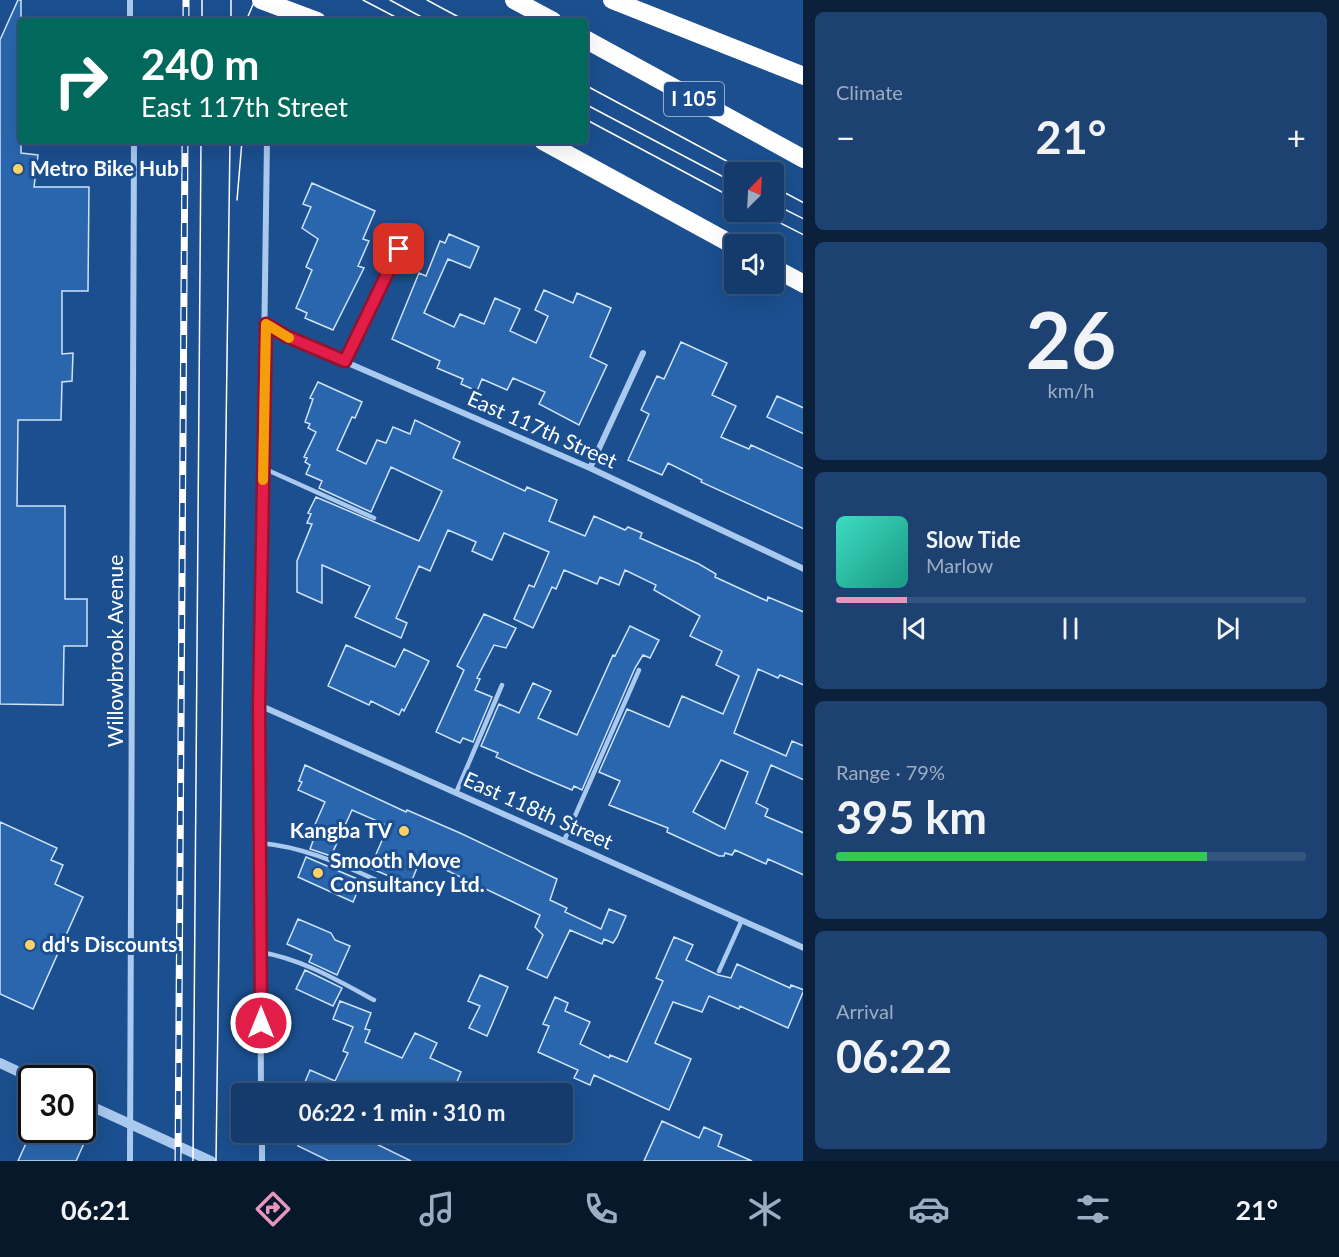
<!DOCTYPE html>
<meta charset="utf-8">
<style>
:root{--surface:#143b6b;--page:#1d4271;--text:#f1f3f6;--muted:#9dadc1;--line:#33557e;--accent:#e797bd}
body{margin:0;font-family:Lato,sans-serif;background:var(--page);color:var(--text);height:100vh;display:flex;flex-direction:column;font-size:22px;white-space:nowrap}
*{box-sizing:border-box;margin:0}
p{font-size:20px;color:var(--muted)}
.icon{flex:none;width:33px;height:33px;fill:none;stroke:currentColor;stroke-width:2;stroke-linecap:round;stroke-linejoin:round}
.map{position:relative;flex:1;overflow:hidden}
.drawer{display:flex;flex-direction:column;gap:12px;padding:12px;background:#0b203b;width:536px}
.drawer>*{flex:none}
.guide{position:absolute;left:18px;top:18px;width:570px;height:126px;border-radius:6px;box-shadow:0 6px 24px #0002,0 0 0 2px var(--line);background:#00695c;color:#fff;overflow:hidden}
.needle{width:39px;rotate:24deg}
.fabs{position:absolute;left:724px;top:162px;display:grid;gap:12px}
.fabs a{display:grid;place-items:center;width:60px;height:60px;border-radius:6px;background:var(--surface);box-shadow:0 6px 24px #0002,0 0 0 2px var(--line);font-size:30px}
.speed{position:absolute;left:18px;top:1065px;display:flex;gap:12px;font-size:30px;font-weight:700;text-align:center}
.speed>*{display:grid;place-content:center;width:78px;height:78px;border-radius:50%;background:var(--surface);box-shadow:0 6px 24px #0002,0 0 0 2px var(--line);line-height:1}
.speed .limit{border:3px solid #111;border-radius:9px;background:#fff;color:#111}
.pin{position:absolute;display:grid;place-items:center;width:51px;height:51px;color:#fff;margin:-26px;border-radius:12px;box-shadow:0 3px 9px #0006}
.me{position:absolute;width:66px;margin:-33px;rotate:0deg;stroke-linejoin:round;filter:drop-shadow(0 0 4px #0008)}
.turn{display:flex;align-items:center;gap:21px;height:126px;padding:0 24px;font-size:27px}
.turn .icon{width:78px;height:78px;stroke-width:2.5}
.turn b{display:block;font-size:42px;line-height:51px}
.big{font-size:45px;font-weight:700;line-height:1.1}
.drawer .widget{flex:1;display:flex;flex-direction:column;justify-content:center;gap:9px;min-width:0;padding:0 21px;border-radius:9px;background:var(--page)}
.drawer .dial{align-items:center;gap:0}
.dial b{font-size:78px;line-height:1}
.song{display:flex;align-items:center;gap:18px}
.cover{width:72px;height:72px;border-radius:9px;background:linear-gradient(135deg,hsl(170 70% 55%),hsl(170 70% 35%))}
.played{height:6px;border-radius:3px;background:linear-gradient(90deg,var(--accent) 15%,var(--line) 15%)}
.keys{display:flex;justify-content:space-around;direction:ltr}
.heat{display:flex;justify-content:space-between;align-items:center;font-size:33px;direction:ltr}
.charge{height:9px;border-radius:4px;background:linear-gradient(90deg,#34c759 79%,var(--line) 0)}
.trip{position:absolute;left:231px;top:1083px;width:342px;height:60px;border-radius:6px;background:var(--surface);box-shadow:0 6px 24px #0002,0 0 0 2px var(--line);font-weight:700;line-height:60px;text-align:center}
.tabs{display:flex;height:96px;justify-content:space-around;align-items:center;background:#08182b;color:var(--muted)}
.tabs .icon{width:42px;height:42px}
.tabs .on{color:var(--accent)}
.tabs b{font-size:27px;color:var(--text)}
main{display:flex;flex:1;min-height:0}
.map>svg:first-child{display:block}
.building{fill:#2a66ad;stroke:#cfe3fa;stroke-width:1.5;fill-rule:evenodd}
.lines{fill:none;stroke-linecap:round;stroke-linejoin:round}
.service{stroke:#a9c9ee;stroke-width:4.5}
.minor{stroke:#a9c9ee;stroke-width:6}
.tertiary{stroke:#a9c9ee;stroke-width:10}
.motorway{stroke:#fff;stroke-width:18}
.tram{stroke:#fff;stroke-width:1.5}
.rail-casing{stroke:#fff;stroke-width:7}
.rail{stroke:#1b4f8f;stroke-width:4.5;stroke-dasharray:14;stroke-linecap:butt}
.motorway-bridge{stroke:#fff;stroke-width:18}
.route-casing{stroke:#92132f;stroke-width:15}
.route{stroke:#e11d48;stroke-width:10}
.slow{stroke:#f59e0b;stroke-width:10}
.poi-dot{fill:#ffd166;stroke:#1b4f8f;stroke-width:2}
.labels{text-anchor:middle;stroke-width:6;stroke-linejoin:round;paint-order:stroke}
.shield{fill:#1b4f8f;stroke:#bbcadd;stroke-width:1.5}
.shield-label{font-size:20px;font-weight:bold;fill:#fff}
.poi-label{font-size:21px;font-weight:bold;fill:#fff;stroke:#1b4f8f;text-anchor:start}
.street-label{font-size:21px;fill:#fff;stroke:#1b4f8f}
</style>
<main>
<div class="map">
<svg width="804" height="1161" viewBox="0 0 804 1161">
<rect width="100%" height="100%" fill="#1b4f8f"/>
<path class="building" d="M18,0H21V153L38,155L34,187H89L88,291H62V354L73,353L72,381L62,382L61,420H18L17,506H65V599H87V646H64L63,705L0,704V40Z
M312,183L375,211L363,239L369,241L358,266L364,268L333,330L305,318L307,313L296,308L312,270L306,267L318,239L302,228L311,207L303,204Z
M449,234L479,247L470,268L448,259L424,313L454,327L460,314L484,324L495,298L520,309L510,331L536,343L548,316L535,310L544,290L573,303L577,293L611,308L590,357L607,365L579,425L539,404L545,392L513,378L507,390L482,379L477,391L461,384L463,379L437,368L440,361L392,339L419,273L426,276L440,241L445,243Z
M681,342L727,363L712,395L736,406L721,437L749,449L751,445L804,469V529L701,482L702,480L668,463L662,475L628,460L649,414L641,410L657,376L664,379Z
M318,382L362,402L355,418L352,417L337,450L366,464L377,440L386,443L393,427L410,434L415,420L460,442L453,458L525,491L527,487L557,500L549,521L585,536L594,516L625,530L628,527L642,533L640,538L699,564L716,574L715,577L767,601L768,597L804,612V685L780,675L778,678L758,669L734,733L786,756L792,741L804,746V780L771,765L756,803L768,809L765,816L804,833V875L768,859L766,864L735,850L732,855L725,853L724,856H719L667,832L668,828L609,805L620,781L599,772L627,709L669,727L682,696L723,714L739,676L716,665L722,651L690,636L700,616L654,590L656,585L625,570L619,585L600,577L597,584L564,570L556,589L552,587L533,628L514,619L529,585L534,587L549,552L504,533L492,560L472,551L476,542L448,530L430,571L419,566L396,618L407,623L401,638L355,617L370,586L322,565V603L297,592V561L312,524L307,523L311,514L308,513L316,497L419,541L442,491L391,467L371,512L319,488L322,481L306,474L310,465L305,462L307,458L304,457L316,432L308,428L310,424L305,422L313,399L310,398ZM721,760L748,772L725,829L693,812Z
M777,396L804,408V434L767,417Z
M484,614L516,628L506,648L494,645L477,678L480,679L475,690L492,697L473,742L463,738L460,743L436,732L464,670L457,666Z
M630,626L659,640L650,658L643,655L635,668L582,790L574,786L572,790L534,774L496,757L498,753L481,746L499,704L519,713L533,683L551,691L538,718L577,735L613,655L615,656Z
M346,645L395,667L404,649L429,661L404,711L402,709L399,715L371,701L369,705L328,686Z
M305,765L406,812L407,810L460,833L557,879L550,900L567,908L565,912L601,929L609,909L626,916L617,937L613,943L604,939L602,944L570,930L547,978L527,969L543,935L535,927L540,915L421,858L410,885L370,868L387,829L382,828L384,824L352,810L331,856L310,849L313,841L309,838L325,802L298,790L302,782L299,781Z
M0,822L57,848L51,860L63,865L55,884L83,897L33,1009L0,994Z
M306,857L362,881L353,902L298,877Z
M298,919L331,933L335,940L350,946L337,975L309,962L312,955L287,944Z
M674,937L693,945L686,960L718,975L731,978L737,964L790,988L791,985L804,990L788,1028L740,1006L739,1009L709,996L702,1012L673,1002L655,1043L691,1059L669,1110L594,1075L590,1085L574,1078L578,1070L538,1052L549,1026L543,1024L555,997L568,1003L565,1011L590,1022L580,1044L609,1058L610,1055L627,1062L663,981L656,978Z
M305,970L342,988L333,1006L296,989Z
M480,975L508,987L487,1036L469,1028L480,1006L468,1001Z
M340,1001L371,1013L365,1029L370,1030L365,1042L402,1058L415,1033L437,1043L430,1058L461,1072L452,1094H300L310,1070L335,1081L348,1053L343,1051L353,1027L333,1019Z
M662,1121L699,1138L704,1127L722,1135L718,1146L752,1161H644Z
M32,1130H65L86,1139L76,1161H18Z
M305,1132H352L411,1161H329L298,1146Z"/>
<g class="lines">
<path class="service" d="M263,468L374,518
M456,793L502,685
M564,841L639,670
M260,843C308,847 348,868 392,887
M260,952C302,959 337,980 374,1000
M719,971L742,920"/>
<path class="minor" d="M130,21V0
M266,324L288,337L590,468L804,569
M345,361L409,230
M590,468L643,353
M259,705L804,948
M261,1094L259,705L267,141
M262,1132V1161
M130,1161L134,141"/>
<path class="tertiary" d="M0,1063L32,1078
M82,1102L211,1161"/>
<path class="motorway" d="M514,0L553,21
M612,0L804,76
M585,39L804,159
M543,141L735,246
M774,268L804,284"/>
<path class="tram" d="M363,0L403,21
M390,0L429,21
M427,0L466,21
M202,21V0
M231,21V0
M246,21L255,0
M585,85L747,172
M585,104L735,183
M585,119L735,199
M774,187L804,203
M237,200L242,141
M774,204L804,219
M759,212L804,235
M193,1161L201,141
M216,1161L230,141"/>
<defs>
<path id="rail" d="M186,21V0
M178,1161L185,141"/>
</defs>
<use href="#rail" class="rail-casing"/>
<use href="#rail" class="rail"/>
<path class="motorway-bridge" d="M261,0L317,21"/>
</g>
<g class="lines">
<defs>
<path id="route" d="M261,1023L259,705L266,324L286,336L345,361L399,249"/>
</defs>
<use href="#route" class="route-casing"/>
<use href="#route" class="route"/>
<path class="slow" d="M263,480L266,324L289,338"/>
</g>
<g class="poi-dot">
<circle cx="18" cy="169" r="6"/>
<circle cx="404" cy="831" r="6"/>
<circle cx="318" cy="873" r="6"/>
<circle cx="30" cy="945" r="6"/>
</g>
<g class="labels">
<rect class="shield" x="664" y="82" width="60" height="34" rx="4.5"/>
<g class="shield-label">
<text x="694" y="106">I 105</text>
</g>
<g class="poi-label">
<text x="30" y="176">Metro Bike Hub</text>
<text x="392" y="838" text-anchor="end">Kangba TV</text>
<text x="330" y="868">Smooth Move<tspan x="330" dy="24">Consultancy Ltd.</tspan></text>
<text x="42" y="952">dd's Discounts</text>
</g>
<g class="street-label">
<text transform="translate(542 430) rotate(24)" y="7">East 117th Street</text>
<text transform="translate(116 651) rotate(-90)" y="7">Willowbrook Avenue</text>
<text transform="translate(538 811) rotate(24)" y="7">East 118th Street</text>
</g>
</g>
</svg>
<div class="fabs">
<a><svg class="needle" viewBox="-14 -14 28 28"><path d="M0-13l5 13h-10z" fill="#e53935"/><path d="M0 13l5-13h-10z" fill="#9dadc1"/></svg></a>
<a><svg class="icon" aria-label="sound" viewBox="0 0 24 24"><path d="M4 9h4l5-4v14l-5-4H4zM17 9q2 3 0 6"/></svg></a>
</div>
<div class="speed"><div class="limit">30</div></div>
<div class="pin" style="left:399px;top:249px;background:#d93025"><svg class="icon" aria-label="arrive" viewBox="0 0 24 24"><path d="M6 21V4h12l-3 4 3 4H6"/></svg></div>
<svg class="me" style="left:261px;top:1023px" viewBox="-20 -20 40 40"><circle r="17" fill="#e11d48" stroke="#fff" stroke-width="3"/><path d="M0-11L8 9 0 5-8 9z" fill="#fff"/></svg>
<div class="trip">06:22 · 1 min · 310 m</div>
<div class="guide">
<div class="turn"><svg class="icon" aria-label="right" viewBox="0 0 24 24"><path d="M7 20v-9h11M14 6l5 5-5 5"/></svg><div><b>240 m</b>East 117th Street</div></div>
</div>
</div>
<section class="drawer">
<div class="widget"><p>Climate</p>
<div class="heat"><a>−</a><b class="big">21°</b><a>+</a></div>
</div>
<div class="widget dial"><b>26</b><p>km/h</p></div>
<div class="widget">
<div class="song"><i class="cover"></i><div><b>Slow Tide</b><p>Marlow</p></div></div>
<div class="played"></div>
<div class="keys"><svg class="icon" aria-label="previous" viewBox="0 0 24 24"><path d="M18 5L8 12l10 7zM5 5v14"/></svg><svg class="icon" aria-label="pause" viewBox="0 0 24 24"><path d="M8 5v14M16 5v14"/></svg><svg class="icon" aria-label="next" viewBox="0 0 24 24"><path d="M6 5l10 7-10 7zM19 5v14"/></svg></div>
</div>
<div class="widget"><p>Range · 79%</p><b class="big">395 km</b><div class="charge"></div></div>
<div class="widget"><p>Arrival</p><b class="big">06:22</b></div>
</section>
</main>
<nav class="tabs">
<b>06:21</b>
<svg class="icon on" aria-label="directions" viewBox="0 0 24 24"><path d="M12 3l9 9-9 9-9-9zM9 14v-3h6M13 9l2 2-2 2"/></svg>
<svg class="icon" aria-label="music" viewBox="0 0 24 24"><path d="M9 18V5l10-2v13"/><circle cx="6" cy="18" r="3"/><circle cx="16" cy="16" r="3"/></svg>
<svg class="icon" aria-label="phone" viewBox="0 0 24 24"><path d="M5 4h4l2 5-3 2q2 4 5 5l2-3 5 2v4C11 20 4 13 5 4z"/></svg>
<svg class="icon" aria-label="climate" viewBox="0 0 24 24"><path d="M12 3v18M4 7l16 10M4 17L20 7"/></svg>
<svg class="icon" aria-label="car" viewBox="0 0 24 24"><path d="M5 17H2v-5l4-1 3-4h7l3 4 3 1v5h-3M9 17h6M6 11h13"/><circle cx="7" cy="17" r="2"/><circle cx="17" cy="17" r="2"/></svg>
<svg class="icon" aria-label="filters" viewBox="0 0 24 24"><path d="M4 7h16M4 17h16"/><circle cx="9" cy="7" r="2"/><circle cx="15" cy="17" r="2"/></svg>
<b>21°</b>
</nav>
